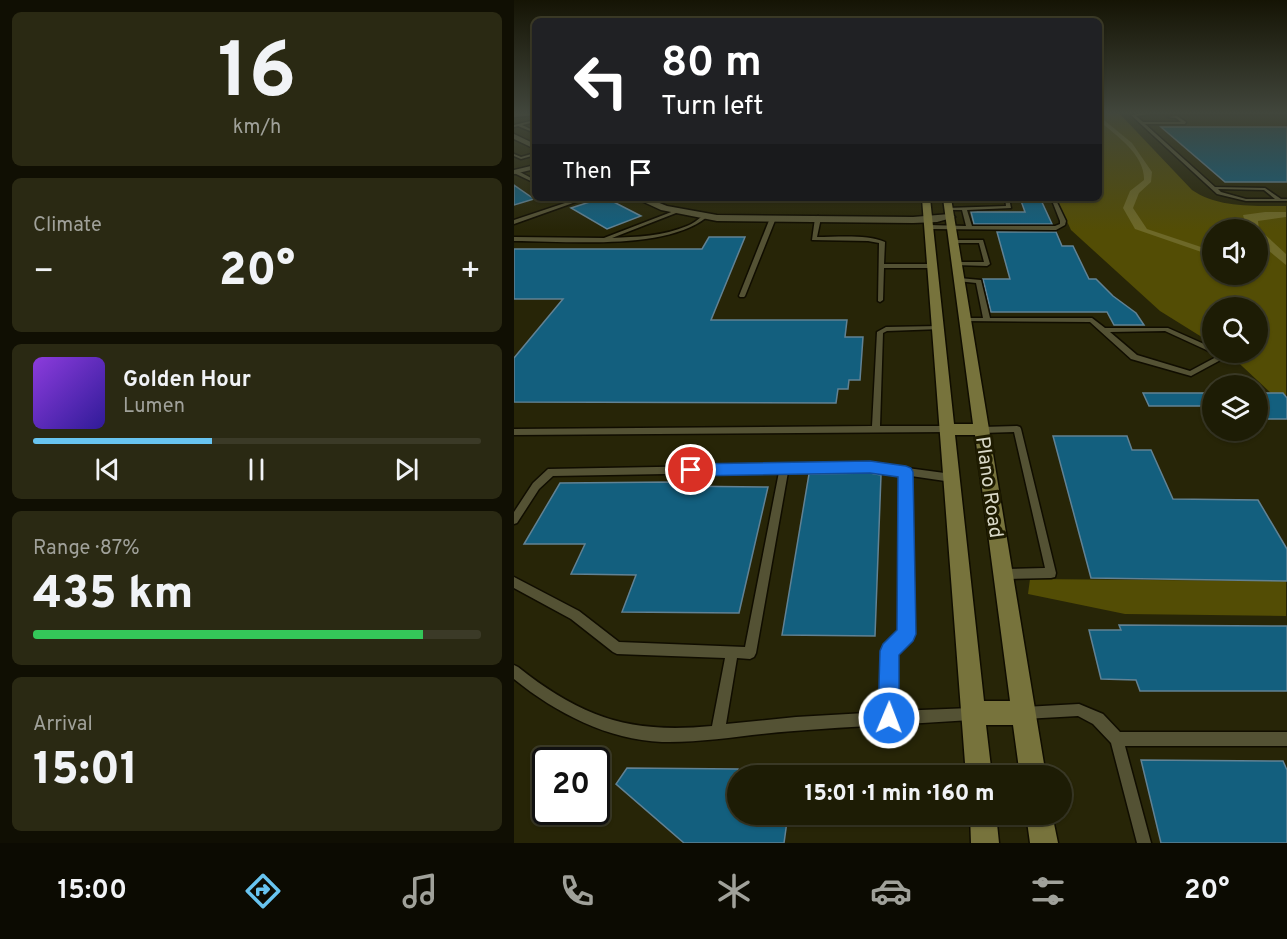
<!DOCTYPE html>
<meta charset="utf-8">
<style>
:root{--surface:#1d1c05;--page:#2a2913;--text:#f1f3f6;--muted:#a0a19a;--line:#3b3a27;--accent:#68c4f0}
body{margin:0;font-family:Overpass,sans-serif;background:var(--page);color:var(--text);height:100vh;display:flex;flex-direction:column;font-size:22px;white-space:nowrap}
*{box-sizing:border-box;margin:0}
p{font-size:20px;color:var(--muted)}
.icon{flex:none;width:33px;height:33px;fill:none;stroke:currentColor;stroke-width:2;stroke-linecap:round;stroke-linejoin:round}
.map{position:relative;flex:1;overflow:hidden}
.details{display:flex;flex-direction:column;gap:12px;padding:12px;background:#100f03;width:514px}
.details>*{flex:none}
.banner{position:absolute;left:18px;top:18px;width:570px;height:183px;border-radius:9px;box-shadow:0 2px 4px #0004,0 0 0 2px var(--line);background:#202124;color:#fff;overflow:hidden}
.controls{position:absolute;left:688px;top:219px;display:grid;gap:12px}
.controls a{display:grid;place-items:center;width:66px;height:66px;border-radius:50%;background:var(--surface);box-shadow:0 2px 4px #0004,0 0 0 2px var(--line);font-size:30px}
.speed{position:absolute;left:18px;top:747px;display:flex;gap:12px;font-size:30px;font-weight:700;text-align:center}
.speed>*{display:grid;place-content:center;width:78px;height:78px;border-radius:50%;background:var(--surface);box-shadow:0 2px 4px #0004,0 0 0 2px var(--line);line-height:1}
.speed .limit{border:3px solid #111;border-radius:9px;background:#fff;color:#111}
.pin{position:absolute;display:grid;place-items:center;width:51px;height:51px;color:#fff;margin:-26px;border:3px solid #fff;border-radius:50%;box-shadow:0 2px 6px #0007}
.me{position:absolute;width:66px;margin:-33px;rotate:1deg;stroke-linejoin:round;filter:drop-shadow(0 0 4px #0008)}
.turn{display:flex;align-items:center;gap:21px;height:126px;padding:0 30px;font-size:27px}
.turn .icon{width:78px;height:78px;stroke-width:2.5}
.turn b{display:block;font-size:42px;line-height:51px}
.then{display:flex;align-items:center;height:57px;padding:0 30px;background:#0003;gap:12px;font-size:22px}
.big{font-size:45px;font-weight:800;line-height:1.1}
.details .card{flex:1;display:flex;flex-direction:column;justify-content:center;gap:9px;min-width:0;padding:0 21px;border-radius:9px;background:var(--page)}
.details .dial{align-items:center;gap:0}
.dial b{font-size:78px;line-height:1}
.song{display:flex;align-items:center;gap:18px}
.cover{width:72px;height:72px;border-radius:9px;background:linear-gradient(135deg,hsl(270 70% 55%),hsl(250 70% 35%))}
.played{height:6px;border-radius:3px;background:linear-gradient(90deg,var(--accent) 40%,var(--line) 40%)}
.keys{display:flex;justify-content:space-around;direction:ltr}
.heat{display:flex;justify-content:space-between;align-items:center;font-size:33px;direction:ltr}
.charge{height:9px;border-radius:4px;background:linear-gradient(90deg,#34c759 87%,var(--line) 0)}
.trip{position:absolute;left:213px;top:765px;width:345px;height:60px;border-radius:30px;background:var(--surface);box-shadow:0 2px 4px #0004,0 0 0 2px var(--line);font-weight:800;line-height:60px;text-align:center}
.menu{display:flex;height:96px;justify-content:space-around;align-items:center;background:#0c0b02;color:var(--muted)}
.menu .icon{width:42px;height:42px}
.menu .current{color:var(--accent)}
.menu b{font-size:27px;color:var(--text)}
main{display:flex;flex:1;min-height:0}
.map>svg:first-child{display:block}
.forest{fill:#534d05;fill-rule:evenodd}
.water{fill:#6d6828}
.building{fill:#135f7e;stroke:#618294;stroke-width:1.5}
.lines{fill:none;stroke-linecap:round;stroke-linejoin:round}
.service-casing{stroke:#100d00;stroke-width:3}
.minor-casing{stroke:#100d00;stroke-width:3}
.secondary-casing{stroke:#100d00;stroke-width:3}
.service{fill:#545234;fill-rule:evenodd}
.minor{fill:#545234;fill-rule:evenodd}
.secondary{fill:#77733c;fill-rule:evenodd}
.route{fill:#1a73e8;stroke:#114b97;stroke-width:1.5}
.labels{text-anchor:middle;stroke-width:6;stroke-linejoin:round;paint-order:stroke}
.street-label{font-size:20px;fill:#d9d8c7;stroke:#1e1b00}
</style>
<main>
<section class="details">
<div class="card dial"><b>16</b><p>km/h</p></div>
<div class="card"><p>Climate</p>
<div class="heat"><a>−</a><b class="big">20°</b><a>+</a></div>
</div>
<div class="card">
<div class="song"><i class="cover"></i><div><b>Golden Hour</b><p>Lumen</p></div></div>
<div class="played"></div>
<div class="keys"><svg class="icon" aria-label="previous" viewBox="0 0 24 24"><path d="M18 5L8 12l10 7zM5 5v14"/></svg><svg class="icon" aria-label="pause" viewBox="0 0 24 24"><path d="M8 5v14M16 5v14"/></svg><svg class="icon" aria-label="next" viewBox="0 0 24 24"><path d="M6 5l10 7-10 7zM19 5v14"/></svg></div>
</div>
<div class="card"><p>Range · 87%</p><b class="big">435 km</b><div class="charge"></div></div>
<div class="card"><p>Arrival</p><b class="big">15:01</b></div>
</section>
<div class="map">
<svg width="773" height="843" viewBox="0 0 773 843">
<rect width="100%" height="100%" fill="#272507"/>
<path class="forest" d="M585,112H604L678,190C704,208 741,206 772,206V407L714,353L744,352V308H699V344L646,311L557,230L542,198H585ZM699,230H744V274H699Z
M516,579L772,581V616L611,614L514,594Z"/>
<path class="water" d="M585,116L618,143L638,172L637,182L625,193L619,208L633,229L699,251V256L621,229L609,208L616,191L630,180C631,155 602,135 585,121Z
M751,212H772V217L744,221L745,229L772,254V265L744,242V230L733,229L729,215Z"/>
<path class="building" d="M647,127H773V182H711Z
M0,185L20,199L0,205Z
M88,198H92L127,216L93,229L57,208Z
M506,198H526L538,224H460L457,212H511Z
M483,232H542L548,246H559L575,279H582L599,296L622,313L630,325H600L593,312H477L469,279H496Z
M195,237H231L197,320H333L331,337H349L346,380H335L334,389H324L322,403L0,402V358L49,299H0V249H188Z
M629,393H699V406H635Z
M744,393H769L773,398V419H744Z
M539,436H613L618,450H637L659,499L744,500L773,549V581L577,578Z
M356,473L367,475L361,636L268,635L295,474Z
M159,482L158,486L254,487L225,613L108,612L122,575L57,574L71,544H10L46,483Z
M605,625L773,626V691H626L622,680L587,679L575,630H607Z
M627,760L769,761L773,770V843H647Z
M113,768L224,769V814H274L270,843H170L102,784Z"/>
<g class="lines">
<defs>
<path id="service" d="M635,112H773V114H636L622,116L629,122H667L662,118L654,117L663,116L672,122L671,124H631L701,187L751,188L767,199H773V201H732L703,194L617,115ZM704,189L750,190L761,199H732L707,192Z
M21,120V122L8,125L21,131V133L4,126L0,127V125Z
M21,153V155L7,159L0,156V154L7,157Z
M0,171H4L21,180V183L0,173Z
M66,198H73L0,224V220Z
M491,198H495L497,208L453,210L458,226H541L546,224V221L537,198H541L552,221L551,225L542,230L415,229L412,227L415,225L452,226L448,210H433V208L492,206Z
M160,211H162V213L98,238C122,237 150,236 173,226C179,224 184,219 189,216L193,217C151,251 53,241 0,241V237L90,238Z
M259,216L262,218L231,296L230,297H226L225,296L256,218Z
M304,216L307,218L303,237C323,237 353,234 371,242L370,264H419L422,266L419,268H370L369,300L366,302L364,301L365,243L354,241L298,240L301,218Z
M438,240H469L476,264L473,266L441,265V263L443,262H470L465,243H440L438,242Z
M445,278L467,280L476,318H578L591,328H654L699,348V352H709L714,356L677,376L617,359L576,322L450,321V319L452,318H469L462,283L443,281V279ZM651,331L699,353L704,356L676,371L623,355L596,332Z
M425,326L427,327V329L373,331L369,333L366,426H434L437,427L438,429L437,431L434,432L0,435V429L358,426L363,332L372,327Z
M503,426L506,427L507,429L542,573L541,577L537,578L489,579L485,578L484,574L485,570L489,569L531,568L500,432L468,433L465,432L464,430L465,428L468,427Z
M356,463L438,474L441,475L443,478L441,481L438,482L397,476L398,634L396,638L382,653V711L457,708L462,709L463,714L462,719L457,720C398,724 339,726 280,731C236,734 192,743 148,742C94,740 42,713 0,679V665L4,667C68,718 117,734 198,726L211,658L103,654L99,652L57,619L0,588V577L65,611L105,642L231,647L265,472L39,476L25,489L3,523L0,524V512L19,483L34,469ZM356,471L387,475L386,632L372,647L370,651L369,712L282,717L212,724L223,658L236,659L240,657L242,653L274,472Z
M565,704L589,714L606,732H773V746H611L637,843H623L597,743L579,724L564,716L510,719L505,718L504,713L505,708L510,707Z"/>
<path id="minor" d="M21,112V115L0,117V113Z
M0,134L21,144V149L0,139Z
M21,165V169L0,174V170Z
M121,198H133L153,206L203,215L399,217L436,214L441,217L423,222L399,223L203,221L147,210Z"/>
<path id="secondary" d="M408,198H416L440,424H459L429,198H437L532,776H506L499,725H472L478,776H452ZM441,435H461L496,701H470Z
M456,814H482L485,843H457Z
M512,814H538L544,843H516Z"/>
</defs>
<use href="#service" class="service-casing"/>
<use href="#minor" class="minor-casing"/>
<use href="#secondary" class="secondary-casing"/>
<use href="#service" class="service"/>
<use href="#minor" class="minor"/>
<use href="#secondary" class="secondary"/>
</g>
<linearGradient id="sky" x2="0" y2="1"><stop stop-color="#151404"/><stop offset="0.49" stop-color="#41463c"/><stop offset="1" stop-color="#41463c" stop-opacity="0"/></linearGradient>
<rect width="773" height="230" fill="url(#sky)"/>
<path class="route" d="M356,461L392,466L397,468L399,472L402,634L399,641L385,655V718L382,726L375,729L367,726L364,718L366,651L369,644L383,630L384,477L356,473L177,476L171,474L169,470L171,466L177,464Z"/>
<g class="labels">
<g class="street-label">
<text transform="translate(476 487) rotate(82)" y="7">Plano Road</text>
</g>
</g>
</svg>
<div class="controls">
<a><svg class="icon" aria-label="sound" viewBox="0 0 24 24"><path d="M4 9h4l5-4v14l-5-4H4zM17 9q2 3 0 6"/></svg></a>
<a><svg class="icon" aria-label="search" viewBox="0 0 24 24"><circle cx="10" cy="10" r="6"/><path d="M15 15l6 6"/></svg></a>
<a><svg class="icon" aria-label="layers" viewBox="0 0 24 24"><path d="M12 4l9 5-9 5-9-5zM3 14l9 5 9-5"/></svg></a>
</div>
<div class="speed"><div class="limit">20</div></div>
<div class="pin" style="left:177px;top:470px;background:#d93025"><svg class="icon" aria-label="arrive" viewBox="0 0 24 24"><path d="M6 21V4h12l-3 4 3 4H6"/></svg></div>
<svg class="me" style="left:375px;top:718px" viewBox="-20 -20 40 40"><circle r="17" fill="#1a73e8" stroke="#fff" stroke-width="3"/><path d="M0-11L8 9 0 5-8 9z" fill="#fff"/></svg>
<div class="trip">15:01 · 1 min · 160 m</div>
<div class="banner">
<div class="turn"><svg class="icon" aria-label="left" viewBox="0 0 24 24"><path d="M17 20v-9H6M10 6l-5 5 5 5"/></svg><div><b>80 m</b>Turn left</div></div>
<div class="then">Then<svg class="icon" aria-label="arrive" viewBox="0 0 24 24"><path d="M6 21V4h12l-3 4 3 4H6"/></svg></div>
</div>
</div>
</main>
<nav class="menu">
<b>15:00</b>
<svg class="icon current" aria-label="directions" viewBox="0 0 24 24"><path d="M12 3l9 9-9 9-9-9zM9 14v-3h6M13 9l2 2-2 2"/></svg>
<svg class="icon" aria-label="music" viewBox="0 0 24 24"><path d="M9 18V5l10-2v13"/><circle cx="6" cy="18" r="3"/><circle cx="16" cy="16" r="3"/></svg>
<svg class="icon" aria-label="phone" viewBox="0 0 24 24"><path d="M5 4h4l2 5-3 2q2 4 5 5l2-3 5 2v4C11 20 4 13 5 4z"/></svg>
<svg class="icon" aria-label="climate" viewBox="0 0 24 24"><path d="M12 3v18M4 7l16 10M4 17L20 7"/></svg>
<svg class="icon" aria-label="car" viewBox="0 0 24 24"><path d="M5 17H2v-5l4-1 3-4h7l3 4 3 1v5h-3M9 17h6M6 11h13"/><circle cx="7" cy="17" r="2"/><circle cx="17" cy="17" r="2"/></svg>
<svg class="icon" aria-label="filters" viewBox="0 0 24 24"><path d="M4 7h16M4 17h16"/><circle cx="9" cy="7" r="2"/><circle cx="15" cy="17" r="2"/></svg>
<b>20°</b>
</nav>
